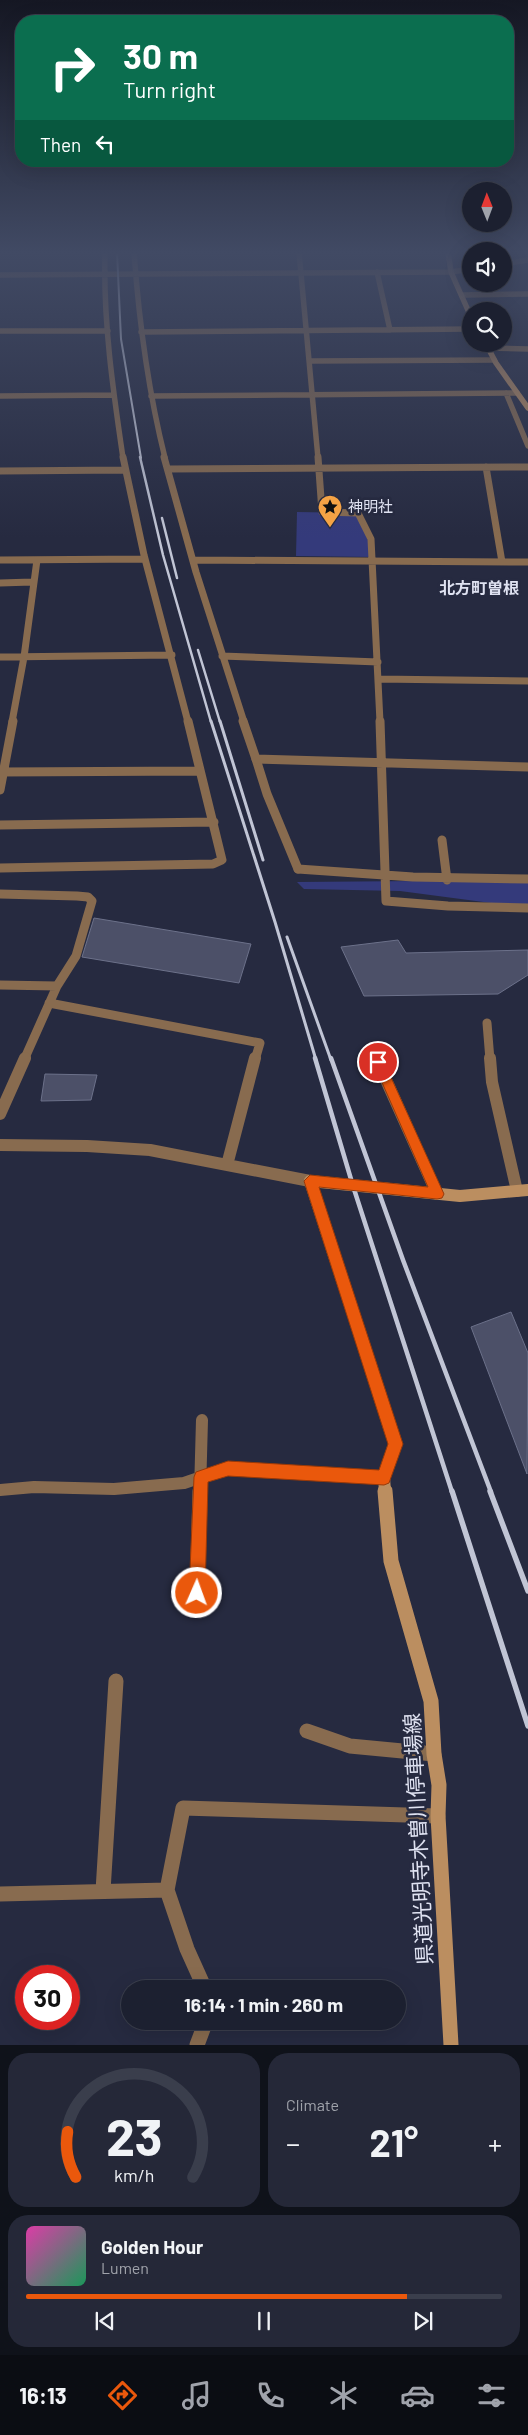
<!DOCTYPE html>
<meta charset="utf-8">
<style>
:root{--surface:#1c2030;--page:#252838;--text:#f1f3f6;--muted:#a0a3ab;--line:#3a3e4c;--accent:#ea580c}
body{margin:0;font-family:Barlow,"Noto Sans JP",sans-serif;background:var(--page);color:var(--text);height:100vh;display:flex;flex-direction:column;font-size:19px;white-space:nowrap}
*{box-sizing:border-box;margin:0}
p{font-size:16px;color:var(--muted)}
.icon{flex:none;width:28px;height:28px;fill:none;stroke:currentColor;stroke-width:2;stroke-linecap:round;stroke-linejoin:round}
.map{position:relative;height:2045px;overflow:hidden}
.side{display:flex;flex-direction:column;gap:8px;padding:8px;background:#0f121a;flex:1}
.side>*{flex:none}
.hud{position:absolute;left:15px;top:15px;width:499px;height:152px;border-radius:20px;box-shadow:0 5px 20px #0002,0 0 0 1px var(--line);background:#0b6e4f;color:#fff;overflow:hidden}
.needle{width:32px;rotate:359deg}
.fabs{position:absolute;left:462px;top:182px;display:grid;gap:10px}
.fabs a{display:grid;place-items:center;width:50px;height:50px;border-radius:50%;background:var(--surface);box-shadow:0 5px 20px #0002,0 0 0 1px var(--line);font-size:25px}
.speed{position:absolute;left:15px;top:1965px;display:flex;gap:10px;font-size:25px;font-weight:700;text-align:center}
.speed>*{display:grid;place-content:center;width:65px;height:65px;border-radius:50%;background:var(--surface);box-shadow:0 5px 20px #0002,0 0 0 1px var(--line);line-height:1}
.speed .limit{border:8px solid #d22;background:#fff;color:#111}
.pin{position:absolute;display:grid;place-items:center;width:42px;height:42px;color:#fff;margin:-21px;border:2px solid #fff;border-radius:50%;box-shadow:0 1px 5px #0007}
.me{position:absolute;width:55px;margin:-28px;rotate:2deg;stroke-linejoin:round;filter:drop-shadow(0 0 4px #0008)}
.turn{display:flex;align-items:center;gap:18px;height:105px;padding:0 25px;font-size:22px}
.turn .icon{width:65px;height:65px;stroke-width:2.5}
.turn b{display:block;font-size:35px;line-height:42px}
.then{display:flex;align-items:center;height:48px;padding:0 25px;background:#0003;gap:10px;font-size:19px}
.big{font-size:38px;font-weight:700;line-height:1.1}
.side .tile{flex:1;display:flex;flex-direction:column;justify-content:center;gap:8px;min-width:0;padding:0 18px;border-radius:20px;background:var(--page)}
.side .dial{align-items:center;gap:0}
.dial svg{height:130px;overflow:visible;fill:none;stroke:var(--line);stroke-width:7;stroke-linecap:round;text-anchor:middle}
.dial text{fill:var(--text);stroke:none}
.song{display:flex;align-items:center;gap:15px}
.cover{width:60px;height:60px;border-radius:8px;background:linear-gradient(135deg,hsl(320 70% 55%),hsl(150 70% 35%))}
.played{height:5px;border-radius:2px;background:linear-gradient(90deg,var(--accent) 80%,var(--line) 80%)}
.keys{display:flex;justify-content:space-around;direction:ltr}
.heat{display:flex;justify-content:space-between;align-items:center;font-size:28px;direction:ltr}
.side .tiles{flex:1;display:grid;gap:8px;grid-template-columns:1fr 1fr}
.tile:last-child{grid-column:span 2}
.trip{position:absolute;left:121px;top:1980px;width:285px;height:50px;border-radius:25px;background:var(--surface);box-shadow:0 5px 20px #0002,0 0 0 1px var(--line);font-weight:700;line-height:50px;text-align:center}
.dock{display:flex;height:80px;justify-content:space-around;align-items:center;background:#0b0d13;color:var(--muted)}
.dock .icon{width:35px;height:35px}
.dock .on{color:var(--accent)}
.dock b{font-size:22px;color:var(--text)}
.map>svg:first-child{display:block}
.green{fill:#343a7b}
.building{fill:#4c5068;stroke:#6c718a}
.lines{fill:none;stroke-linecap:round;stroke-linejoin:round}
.lane{stroke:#886b4f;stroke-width:9}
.street-far4{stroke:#886b4f;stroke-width:5.5}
.street-far3{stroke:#886b4f;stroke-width:7}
.street-far2{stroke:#886b4f;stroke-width:9}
.street-far1{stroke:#886b4f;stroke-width:12}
.street{stroke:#886b4f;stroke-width:15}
.secondary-far2{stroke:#bb8e60;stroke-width:5.5}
.secondary-far1{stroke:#bb8e60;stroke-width:12}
.secondary{stroke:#bb8e60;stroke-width:15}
.rail-far4{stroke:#c1c5d5;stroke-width:2}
.rail-far3{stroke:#c1c5d5;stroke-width:2.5}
.rail-far2{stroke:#c1c5d5;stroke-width:3}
.rail-far1{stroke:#c1c5d5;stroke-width:4.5}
.rail{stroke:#c1c5d5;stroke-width:5.5}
.route{fill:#ea580c;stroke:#983908}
.labels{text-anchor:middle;stroke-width:5;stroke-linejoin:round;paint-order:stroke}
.far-poi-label{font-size:15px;fill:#dfe2f1;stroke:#262a40;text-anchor:start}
.far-quarter-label{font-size:16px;font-weight:bold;fill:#dfe2f1;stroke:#262a40}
.near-street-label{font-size:21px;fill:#dfe2f1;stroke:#262a40}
</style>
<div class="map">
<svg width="528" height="2045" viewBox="0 0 528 2045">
<rect width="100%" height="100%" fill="#262a40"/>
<path class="green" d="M297,512L358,513L374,557L296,556Z
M528,880V908L400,891L304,889L297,882Z"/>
<path class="building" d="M94,918L251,944L239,983L82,957Z
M398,940L406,953L528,950V975L498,994L364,996L341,947Z
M45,1074L97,1075L91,1100L41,1101Z
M511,1312L528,1353L527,1474L471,1327Z"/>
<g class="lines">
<path class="lane" d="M256,759L267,794L298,869"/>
<path class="street-far4" d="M105,252C103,321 113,390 123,458
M134,252C139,322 148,390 165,458
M299,252L318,458
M504,264L528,260
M377,272L390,330
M0,275L451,272L471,269
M463,295L528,294
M0,331H108
M141,332L471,329
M488,348L528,349
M310,361L494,360
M506,393L528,446
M0,396L114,395
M151,396L517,393"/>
<path class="street-far3" d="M123,457L144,555L188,722
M164,457L196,572L244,722
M318,457L322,512L358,513L371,539L380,722
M486,467L502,562
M168,469L528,467
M0,471L125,470
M0,560L145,559
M193,560L528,562
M0,583L32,582
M222,656L378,662
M0,657L172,655
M379,679L528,681
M12,722L24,657L37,560"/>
<path class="street-far2" d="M243,721L256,759L528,767
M380,721L386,901L448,906L528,908
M0,772L200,771
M0,790L13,721
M0,825L214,822
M442,840L447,880
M0,868L213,864L222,860L188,721
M298,869L413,877L528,879
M0,894L77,896L88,897L92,901L76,956L57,986L24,1060
M0,985L57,986
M49,1003L260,1043L255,1060
M487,1023L490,1060"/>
<path class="street-far1" d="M490,1058L492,1082L517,1191
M378,1062L437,1194
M0,1114L25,1058
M0,1145L87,1146L150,1150L310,1181
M227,1165L255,1058
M0,1490L34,1487L114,1489L184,1483L228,1468L384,1477
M200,1492L202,1420"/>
<path class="street" d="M197,1593L200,1491
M307,1731L350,1746L434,1754
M103,1891L116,1681
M0,1894L167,1890
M205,1989L187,1949L167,1890L183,1808L438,1816
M197,2045L206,2021"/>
<path class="secondary-far2" d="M448,252L451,272L471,317
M486,344L496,363L528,408"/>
<path class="secondary-far1" d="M385,1492L384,1477L395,1444L310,1181L460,1196L528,1190"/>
<path class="secondary" d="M385,1491L391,1561L431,1701L434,1754L439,1785L438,1816L451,2045"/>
<path class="rail-far4" d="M117,252L121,339L141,458"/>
<path class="rail-far3" d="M140,457L163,555L211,722
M162,518L177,578
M198,650L220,722"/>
<path class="rail-far2" d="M211,721L275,922L316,1060
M220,721L263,860
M287,937L331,1060"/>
<path class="rail-far1" d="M315,1058L353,1186L452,1492
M331,1058L403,1260L491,1492"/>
<path class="rail" d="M452,1491L528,1726
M490,1491L528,1591"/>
</g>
<linearGradient id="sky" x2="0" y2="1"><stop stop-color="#151723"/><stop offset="0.47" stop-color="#414a64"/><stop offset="1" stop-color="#414a64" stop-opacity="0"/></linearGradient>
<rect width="528" height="538" fill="url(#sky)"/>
<path class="route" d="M378,1058L384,1062L444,1194L442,1198L437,1199L319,1187L403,1444L389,1483L384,1485L228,1476L208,1482L205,1593L202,1599L197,1601L191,1599L189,1593L194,1477L196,1472L228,1461L379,1470L388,1444L304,1181L310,1175L428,1187L373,1062Z"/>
<defs>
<symbol id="sight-pin" viewBox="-11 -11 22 30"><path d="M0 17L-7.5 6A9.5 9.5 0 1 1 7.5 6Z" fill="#f5a345" stroke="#262a40"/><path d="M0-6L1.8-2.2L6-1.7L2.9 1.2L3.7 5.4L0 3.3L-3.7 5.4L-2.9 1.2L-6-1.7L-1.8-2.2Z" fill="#111"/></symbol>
</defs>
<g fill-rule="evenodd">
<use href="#sight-pin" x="316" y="493" width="28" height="38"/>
</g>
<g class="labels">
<g class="far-poi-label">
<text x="348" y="512">神明社</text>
</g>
<g class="far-quarter-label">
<text x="479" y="594">北方町曽根</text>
</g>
<g class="near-street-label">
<text transform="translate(419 1839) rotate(-93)" y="7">県道光明寺木曽川停車場線</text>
</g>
</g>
</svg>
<div class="fabs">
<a><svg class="needle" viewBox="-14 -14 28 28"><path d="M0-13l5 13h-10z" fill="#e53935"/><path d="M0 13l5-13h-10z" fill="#a0a3ab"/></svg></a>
<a><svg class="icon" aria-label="sound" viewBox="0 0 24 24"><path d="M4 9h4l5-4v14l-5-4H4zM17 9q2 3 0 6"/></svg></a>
<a><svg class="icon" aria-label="search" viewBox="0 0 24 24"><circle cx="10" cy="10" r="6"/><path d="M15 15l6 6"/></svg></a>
</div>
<div class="speed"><div class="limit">30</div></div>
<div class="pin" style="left:378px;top:1062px;background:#d93025"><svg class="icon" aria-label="arrive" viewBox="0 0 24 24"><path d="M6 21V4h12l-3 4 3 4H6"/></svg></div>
<svg class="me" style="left:197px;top:1593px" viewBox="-20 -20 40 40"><circle r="17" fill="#ea580c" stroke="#fff" stroke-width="3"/><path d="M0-11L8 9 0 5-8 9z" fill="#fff"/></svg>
<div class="trip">16:14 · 1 min · 260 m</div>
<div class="hud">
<div class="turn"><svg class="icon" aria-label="right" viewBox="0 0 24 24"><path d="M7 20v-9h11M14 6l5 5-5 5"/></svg><div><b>30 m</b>Turn right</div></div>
<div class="then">Then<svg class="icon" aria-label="left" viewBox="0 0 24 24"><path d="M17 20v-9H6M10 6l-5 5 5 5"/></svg></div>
</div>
</div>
<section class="side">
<div class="tiles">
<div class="tile dial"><svg viewBox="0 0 100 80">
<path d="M14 69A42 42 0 1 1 86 69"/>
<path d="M14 69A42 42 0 0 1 9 41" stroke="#ea580c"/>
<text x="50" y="56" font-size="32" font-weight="700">23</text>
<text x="50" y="72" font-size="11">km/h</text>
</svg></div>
<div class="tile"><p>Climate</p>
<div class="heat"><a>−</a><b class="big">21°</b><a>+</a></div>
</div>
<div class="tile">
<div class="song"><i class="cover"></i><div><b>Golden Hour</b><p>Lumen</p></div></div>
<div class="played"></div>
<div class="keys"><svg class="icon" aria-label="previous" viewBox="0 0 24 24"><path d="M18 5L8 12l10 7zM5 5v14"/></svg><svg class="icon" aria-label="pause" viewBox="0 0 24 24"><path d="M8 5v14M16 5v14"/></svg><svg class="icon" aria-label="next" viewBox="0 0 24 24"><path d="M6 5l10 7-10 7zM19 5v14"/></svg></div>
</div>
</div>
</section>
<nav class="dock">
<b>16:13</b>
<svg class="icon on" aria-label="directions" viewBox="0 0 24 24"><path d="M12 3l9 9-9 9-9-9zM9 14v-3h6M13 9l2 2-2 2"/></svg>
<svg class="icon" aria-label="music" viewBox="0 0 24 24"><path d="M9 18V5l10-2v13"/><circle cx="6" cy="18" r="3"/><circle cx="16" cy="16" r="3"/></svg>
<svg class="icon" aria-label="phone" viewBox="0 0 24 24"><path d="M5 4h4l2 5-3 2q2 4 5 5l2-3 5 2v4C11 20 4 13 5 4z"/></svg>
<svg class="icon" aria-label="climate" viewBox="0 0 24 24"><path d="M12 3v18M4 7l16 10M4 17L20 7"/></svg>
<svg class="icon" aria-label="car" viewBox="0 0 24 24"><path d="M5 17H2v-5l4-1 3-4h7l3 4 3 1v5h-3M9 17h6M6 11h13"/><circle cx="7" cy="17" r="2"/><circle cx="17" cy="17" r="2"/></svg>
<svg class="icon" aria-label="filters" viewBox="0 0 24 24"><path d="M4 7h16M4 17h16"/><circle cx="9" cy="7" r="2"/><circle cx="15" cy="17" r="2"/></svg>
</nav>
